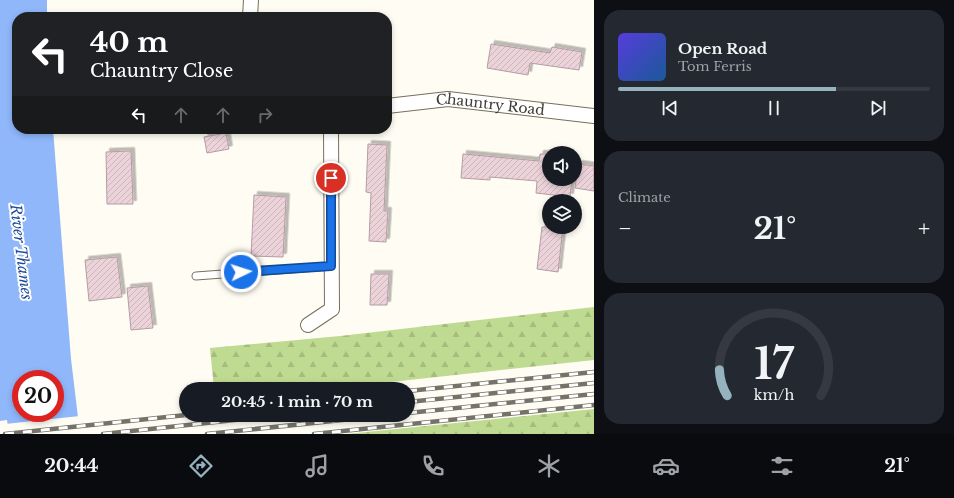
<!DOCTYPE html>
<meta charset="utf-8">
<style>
:root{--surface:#171b24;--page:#242831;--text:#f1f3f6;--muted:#9ea1a6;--line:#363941;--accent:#97b2bf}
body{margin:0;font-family:"Libre Baskerville",serif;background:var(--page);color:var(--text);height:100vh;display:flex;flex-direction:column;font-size:15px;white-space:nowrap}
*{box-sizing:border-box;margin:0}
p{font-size:13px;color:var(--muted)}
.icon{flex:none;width:22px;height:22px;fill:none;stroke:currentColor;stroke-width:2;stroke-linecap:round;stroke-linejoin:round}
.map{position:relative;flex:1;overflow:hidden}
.panel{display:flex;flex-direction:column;gap:10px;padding:10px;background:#0d0f14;width:360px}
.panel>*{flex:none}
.banner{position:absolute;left:12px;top:12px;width:380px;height:122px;border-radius:16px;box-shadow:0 2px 6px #0003;background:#202124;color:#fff;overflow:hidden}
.tools{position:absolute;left:542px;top:146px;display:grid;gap:8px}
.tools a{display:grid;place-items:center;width:40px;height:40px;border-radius:50%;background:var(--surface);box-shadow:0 2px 6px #0003;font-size:20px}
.speed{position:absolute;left:12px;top:370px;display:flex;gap:8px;font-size:20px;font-weight:700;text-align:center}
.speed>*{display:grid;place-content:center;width:52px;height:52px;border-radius:50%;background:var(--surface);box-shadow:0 2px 6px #0003;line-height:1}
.speed .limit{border:6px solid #d22;background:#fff;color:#111}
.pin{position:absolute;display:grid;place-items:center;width:34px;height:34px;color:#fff;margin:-17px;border:2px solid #fff;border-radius:50%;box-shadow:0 1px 4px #0007}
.me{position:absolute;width:44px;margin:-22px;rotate:86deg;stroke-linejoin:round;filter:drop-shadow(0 0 3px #0008)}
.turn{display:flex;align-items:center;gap:14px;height:84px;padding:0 12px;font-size:18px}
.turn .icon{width:52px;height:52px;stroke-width:2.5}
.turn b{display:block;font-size:28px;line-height:34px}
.lanes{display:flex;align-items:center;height:38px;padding:0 12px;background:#0003;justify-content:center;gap:20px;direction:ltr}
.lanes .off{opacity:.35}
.big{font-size:30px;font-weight:700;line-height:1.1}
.panel .tile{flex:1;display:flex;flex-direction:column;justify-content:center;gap:6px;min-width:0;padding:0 14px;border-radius:16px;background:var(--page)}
.panel .dial{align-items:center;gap:0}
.dial svg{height:104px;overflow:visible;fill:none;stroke:var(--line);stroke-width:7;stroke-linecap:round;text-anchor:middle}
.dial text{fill:var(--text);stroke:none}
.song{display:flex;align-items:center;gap:12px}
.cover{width:48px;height:48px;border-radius:6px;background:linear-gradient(135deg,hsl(250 70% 55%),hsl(210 70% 35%))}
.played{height:4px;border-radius:2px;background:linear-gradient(90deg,var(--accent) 70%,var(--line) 70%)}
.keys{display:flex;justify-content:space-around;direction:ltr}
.heat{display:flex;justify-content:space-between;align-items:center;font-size:22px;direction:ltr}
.trip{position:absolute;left:179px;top:382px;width:236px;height:40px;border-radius:20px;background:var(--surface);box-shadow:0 2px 6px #0003;font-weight:700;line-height:40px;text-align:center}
.tabs{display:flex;height:64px;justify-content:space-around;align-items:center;background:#090b0e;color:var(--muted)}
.tabs .icon{width:28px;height:28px}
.tabs .selected{color:var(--accent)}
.tabs b{font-size:18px;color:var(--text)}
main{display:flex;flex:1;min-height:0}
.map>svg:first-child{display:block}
.forest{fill:url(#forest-firs)}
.water{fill:#8fb7fa;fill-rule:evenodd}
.pier{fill:#fffcf3}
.building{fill:url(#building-hatch);stroke:#b49ca3;filter:url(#shadow)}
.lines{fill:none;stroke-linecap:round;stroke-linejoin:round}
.lane-casing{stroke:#766f5c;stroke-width:9}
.street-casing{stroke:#766f5c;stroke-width:16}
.lane{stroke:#fff;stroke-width:7}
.street{stroke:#fff;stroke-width:14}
.rail-casing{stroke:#747269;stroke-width:4.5}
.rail{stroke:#fff;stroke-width:3;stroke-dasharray:9;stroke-linecap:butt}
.route-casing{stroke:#114b97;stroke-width:10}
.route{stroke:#1a73e8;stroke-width:7}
.labels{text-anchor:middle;stroke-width:4;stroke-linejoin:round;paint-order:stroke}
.street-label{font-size:14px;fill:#3d3b32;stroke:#fff}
.water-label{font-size:15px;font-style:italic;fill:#204c9a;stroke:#fff}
</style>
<main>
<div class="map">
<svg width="594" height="434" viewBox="0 0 594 434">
<defs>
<pattern id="forest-firs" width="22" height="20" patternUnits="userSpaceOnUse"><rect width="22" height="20" fill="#bfda91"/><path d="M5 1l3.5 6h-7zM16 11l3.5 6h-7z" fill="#a5bc7e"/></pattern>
<pattern id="building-hatch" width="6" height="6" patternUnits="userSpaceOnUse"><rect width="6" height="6" fill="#ecd3da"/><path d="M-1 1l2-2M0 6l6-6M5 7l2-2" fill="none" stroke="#cbb6bc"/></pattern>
<filter id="shadow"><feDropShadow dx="3.5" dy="-3.5" stdDeviation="0" flood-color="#0004"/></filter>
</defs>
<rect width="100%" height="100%" fill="#fffcf3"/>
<path class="forest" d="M594,307V360L327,389H214L210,348L340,336Z
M594,409V434H346Z"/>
<path class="water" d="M0,0H47V17H17V129H53L71,359L80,434H9L7,420L0,421ZM21,379H55V413H21Z"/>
<path class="pier" d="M80,416L82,434H7L5,424Z"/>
<path class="building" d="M491,44L550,53L552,47L582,52L579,70L530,63L528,75L487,68Z
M226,133L229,149L207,153L204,137Z
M368,144L387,145L384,211H388L386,242L369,241L371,193L366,192Z
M131,151L133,204H107L106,152Z
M463,154L539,161L540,154H549V179H572L570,197L536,193L537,181L490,177V180L461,178Z
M578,164L594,166V191L575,188Z
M254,195L286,197L283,257L251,256Z
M542,227H563L558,272L537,269Z
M117,257L122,297L89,301L85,260Z
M371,274H389L387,305H370Z
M148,286L153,328L131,330L127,288Z"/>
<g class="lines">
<defs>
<path id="lane" d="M196,276L331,266"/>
<g id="street">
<path d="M250,17L251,0"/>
<path id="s1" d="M387,106L448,99L594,116"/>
<path d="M308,325L332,309L331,129"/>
</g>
</defs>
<use href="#lane" class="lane-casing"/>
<use href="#street" class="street-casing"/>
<use href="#lane" class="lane"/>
<use href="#street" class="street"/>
<defs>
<path id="rail" d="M408,391L594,372
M408,402L594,383
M408,413L594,394
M5,434L186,415
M103,434L283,415
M207,434L390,415
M314,434L594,405"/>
</defs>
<use href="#rail" class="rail-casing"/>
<use href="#rail" class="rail"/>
</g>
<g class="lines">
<defs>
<path id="route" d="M241,272L331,266V178"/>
</defs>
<use href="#route" class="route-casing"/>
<use href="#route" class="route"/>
</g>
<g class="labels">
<g class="street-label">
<text dy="5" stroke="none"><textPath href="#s1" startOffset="104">Chauntry Road</textPath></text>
</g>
<g class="water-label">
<text transform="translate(21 252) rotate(83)" y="5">River Thames</text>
</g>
</g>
</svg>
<div class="tools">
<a><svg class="icon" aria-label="sound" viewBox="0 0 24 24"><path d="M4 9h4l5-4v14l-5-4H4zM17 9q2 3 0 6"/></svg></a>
<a><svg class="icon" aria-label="layers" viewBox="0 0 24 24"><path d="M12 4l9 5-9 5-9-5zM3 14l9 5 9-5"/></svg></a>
</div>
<div class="speed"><div class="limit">20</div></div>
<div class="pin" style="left:331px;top:178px;background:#d93025"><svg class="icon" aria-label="arrive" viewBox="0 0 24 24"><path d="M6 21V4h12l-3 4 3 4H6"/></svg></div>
<svg class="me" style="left:241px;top:272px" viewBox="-20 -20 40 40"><circle r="17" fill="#1a73e8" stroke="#fff" stroke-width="3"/><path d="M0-11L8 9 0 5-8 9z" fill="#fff"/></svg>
<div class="trip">20:45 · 1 min · 70 m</div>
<div class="banner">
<div class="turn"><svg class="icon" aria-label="left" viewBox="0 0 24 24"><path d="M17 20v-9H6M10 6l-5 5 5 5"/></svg><div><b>40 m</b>Chauntry Close</div></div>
<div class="lanes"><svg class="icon" aria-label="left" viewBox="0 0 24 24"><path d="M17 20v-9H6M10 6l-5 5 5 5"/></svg><svg class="icon off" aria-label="ahead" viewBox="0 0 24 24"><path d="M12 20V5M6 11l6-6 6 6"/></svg><svg class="icon off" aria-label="ahead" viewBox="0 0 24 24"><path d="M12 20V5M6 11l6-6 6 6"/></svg><svg class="icon off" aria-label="right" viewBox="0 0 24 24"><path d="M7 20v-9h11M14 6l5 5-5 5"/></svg></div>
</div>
</div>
<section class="panel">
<div class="tile">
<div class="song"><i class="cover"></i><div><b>Open Road</b><p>Tom Ferris</p></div></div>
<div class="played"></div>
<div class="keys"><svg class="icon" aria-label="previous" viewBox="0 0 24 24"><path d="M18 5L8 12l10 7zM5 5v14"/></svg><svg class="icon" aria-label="pause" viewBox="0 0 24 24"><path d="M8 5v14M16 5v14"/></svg><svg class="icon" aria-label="next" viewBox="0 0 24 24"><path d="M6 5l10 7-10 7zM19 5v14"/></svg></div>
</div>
<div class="tile"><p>Climate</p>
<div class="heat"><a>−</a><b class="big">21°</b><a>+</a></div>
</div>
<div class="tile dial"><svg viewBox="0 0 100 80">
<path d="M14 69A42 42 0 1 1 86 69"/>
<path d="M14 69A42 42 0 0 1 8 49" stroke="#97b2bf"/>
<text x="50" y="56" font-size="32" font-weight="700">17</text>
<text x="50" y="72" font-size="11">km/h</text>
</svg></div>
</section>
</main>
<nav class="tabs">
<b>20:44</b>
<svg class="icon selected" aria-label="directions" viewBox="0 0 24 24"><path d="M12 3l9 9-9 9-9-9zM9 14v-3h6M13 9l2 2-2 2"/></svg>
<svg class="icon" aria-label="music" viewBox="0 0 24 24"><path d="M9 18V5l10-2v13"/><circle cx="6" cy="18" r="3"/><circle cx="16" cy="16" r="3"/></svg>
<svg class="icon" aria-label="phone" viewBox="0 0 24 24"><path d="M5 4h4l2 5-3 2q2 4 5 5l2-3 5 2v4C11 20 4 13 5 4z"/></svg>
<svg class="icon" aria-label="climate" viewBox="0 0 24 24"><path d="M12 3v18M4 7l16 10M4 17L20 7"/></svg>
<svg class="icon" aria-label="car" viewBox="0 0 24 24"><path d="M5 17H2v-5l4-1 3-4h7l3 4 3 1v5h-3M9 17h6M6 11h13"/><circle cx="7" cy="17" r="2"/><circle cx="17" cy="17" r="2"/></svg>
<svg class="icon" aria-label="filters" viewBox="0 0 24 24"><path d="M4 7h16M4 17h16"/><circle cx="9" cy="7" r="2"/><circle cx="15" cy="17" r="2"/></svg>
<b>21°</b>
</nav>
